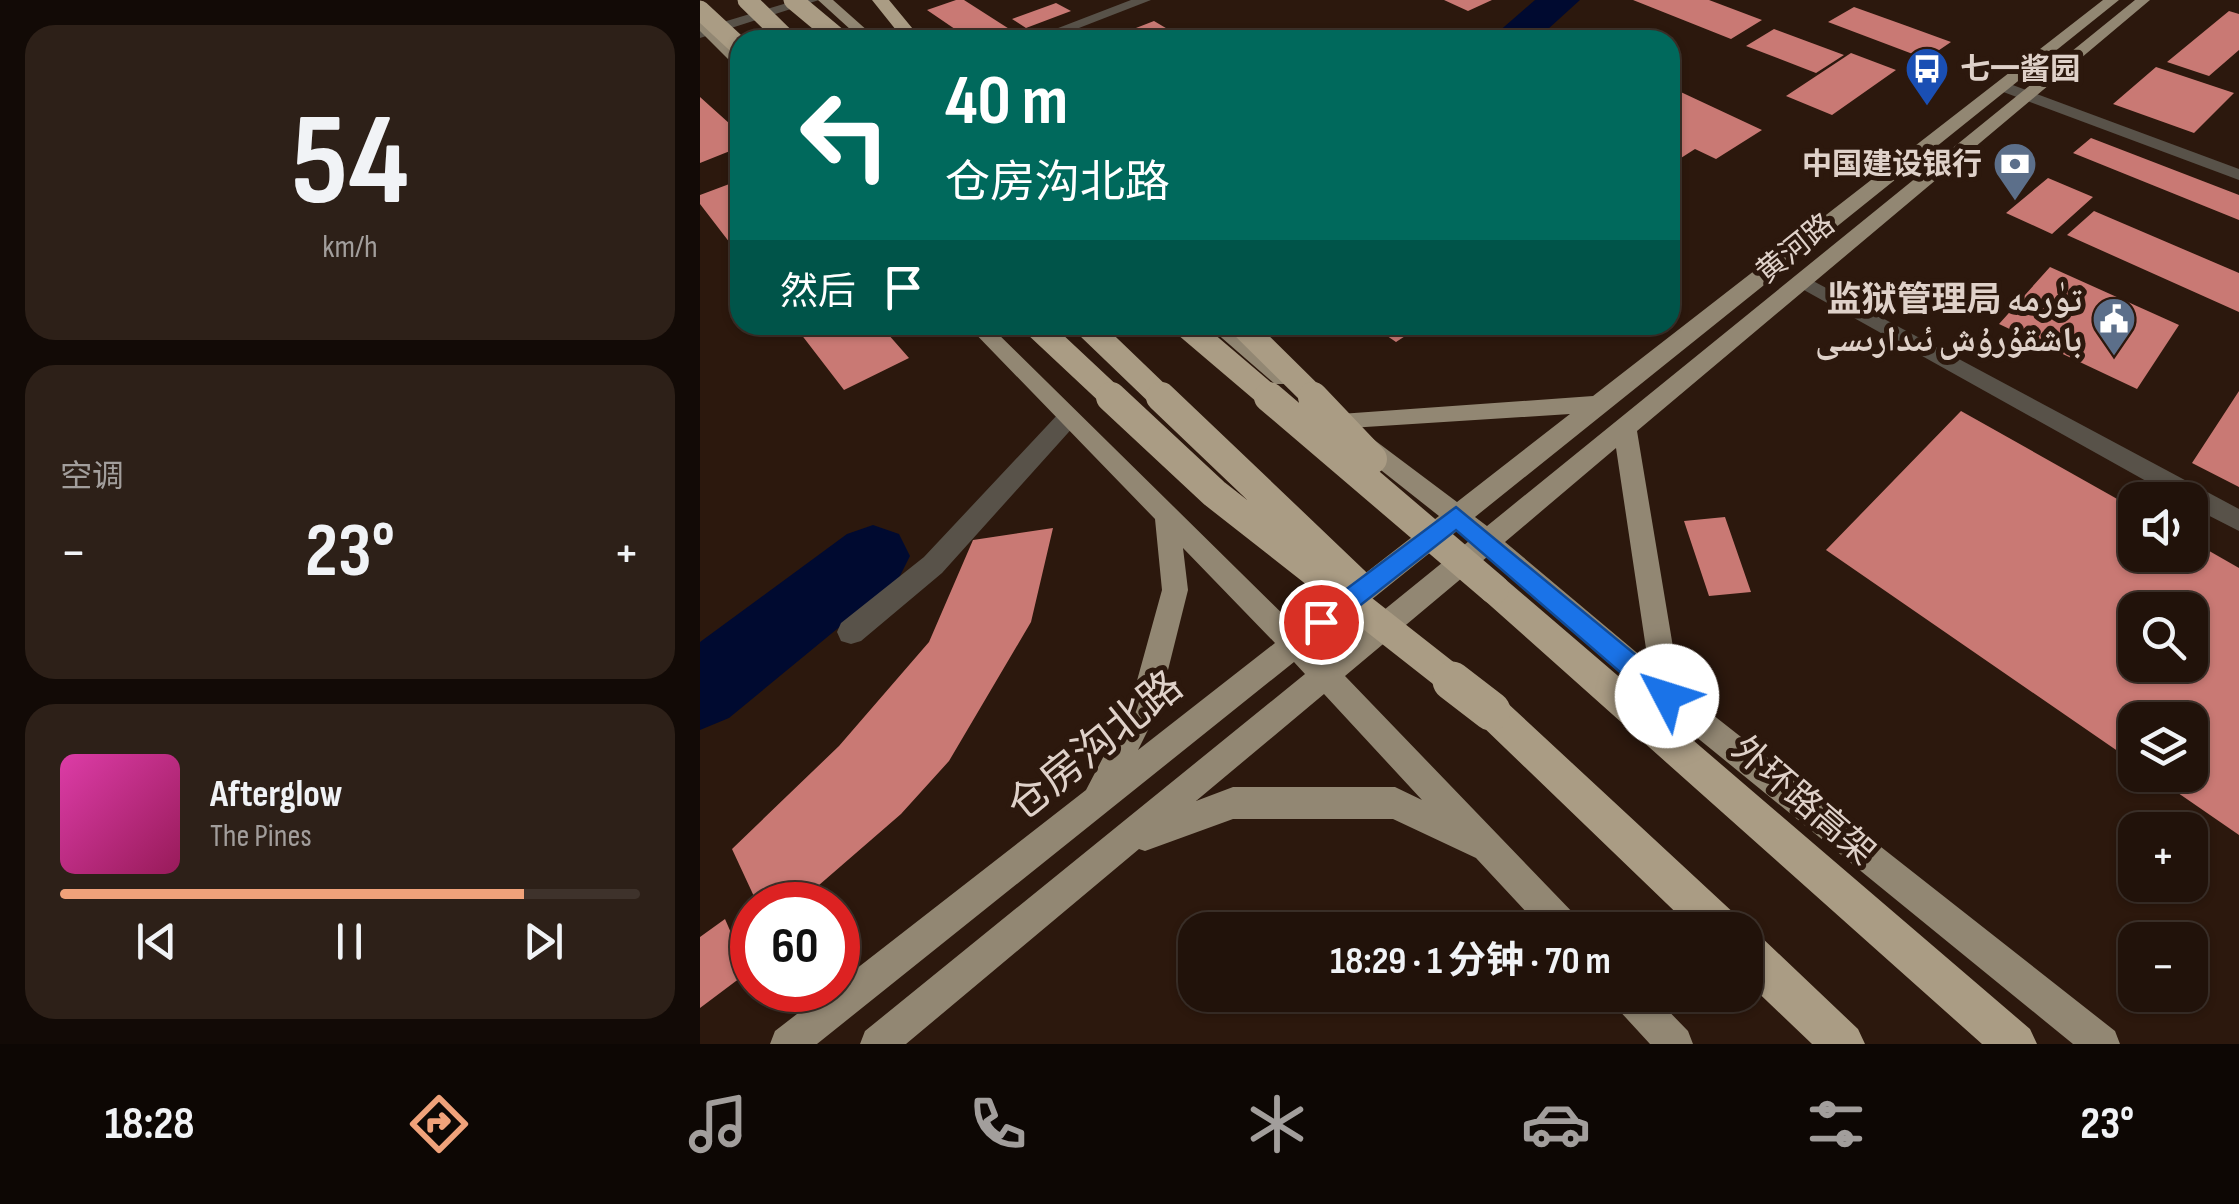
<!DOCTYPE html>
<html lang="zh">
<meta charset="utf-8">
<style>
:root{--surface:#21120a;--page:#2d2018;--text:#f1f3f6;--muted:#a29e9c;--line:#3e322b;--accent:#f0a27a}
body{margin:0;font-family:"Sofia Sans Condensed","Noto Naskh Arabic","Noto Sans SC",sans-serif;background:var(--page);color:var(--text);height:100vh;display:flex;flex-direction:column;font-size:38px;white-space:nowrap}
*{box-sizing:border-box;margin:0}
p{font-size:32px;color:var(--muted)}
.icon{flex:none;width:55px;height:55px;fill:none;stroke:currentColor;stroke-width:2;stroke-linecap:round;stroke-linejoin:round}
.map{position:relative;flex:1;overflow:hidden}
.details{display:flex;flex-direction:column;gap:25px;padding:25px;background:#120a06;width:700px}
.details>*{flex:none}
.top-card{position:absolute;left:30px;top:30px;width:950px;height:305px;border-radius:30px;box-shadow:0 2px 8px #0004,0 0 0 2px var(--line);background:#00695c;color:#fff;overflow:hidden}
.fabs{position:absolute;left:1418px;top:482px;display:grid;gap:20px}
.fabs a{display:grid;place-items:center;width:90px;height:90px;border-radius:20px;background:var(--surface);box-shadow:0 2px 8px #0004,0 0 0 2px var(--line);font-size:50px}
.speed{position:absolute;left:30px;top:882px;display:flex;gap:20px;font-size:50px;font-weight:700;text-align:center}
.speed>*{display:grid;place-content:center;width:130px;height:130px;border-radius:50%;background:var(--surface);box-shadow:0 2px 8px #0004,0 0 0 2px var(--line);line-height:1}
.speed .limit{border:15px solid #d22;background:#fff;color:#111}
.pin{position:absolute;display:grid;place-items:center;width:85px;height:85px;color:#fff;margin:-42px;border:5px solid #fff;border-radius:50%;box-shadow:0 2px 10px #0007}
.me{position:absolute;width:110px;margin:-55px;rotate:310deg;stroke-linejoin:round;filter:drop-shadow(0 0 8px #0008)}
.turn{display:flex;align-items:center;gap:35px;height:210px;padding:0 50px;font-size:45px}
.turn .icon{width:130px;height:130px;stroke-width:2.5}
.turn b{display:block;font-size:70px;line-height:85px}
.then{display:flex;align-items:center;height:95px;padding:0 50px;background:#0003;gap:20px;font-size:38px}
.big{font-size:75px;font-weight:700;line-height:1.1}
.details .card{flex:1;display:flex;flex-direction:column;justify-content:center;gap:15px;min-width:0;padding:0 35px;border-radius:30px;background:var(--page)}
.details .dial{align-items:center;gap:0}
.dial b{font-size:130px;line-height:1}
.song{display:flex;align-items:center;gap:30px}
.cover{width:120px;height:120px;border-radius:15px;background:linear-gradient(135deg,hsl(320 70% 55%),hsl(330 70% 35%))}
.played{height:10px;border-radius:5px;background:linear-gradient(90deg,var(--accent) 80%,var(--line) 80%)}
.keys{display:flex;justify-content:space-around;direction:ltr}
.heat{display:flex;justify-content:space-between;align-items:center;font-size:55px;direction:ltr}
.trip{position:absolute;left:478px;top:912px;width:585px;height:100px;border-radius:30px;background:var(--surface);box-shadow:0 2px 8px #0004,0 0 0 2px var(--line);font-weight:700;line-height:100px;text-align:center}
.menu{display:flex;height:160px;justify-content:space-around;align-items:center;background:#0d0704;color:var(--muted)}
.menu .icon{width:70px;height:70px}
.menu .current{color:var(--accent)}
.menu b{font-size:45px;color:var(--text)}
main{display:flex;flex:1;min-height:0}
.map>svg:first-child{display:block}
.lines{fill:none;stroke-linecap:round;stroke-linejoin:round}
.river{fill:#000a30;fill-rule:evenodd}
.building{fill:#c97974;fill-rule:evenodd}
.minor{fill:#585249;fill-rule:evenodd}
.major{fill:#928773;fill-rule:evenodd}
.highway{fill:#aa9c84;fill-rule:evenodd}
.highway-bridge-far3{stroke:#aa9c84;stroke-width:19}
.highway-bridge-far2{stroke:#aa9c84;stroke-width:24}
.highway-bridge-far1{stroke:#aa9c84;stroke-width:30}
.highway-bridge{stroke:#aa9c84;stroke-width:39}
.route{fill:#1a73e8;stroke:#114b97;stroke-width:2.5}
.labels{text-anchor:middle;stroke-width:10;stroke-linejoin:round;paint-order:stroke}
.far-poi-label{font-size:30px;font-weight:bold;fill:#dfd1c9;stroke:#2c180d;text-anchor:start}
.far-street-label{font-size:30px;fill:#dfd1c9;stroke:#2c180d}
.poi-label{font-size:35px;font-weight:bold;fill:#dfd1c9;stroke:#2c180d;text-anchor:end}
.street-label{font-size:35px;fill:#dfd1c9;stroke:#2c180d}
.near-street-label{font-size:42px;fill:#dfd1c9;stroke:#2c180d}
</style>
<main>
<section class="details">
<div class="card dial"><b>54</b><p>km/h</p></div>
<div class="card"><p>空调</p>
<div class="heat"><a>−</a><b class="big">23°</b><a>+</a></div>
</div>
<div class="card">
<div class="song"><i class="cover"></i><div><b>Afterglow</b><p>The Pines</p></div></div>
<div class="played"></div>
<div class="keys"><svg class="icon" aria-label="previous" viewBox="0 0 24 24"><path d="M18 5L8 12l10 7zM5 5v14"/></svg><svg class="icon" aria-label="pause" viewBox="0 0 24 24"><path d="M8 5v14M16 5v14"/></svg><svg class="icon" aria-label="next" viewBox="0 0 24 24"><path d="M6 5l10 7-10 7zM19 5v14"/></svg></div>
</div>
</section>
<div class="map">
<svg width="1539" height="1044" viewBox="0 0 1539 1044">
<rect width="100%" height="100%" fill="#2c180d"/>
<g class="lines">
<path class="river" d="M835,0H880L836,40H789Z
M173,525L199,534L210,556L199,578L29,718L0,730V642L147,534Z"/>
</g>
<path class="building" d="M256,0H264L314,32L292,40H271L227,10Z
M744,0H792L768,11Z
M933,0H1009L1062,20L1031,39Z
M356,3L371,11L326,28L312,19Z
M1154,7L1207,26L1251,42L1226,59L1128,22Z
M1529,11L1539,14V50L1509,76L1467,62Z
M454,21L486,40H405Z
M1074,29L1144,55L1116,73L1046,46Z
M1151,53L1196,70L1132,115L1086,96Z
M1456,67L1534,93L1494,133L1413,104Z
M970,87L1062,130L1016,159L995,149L970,165Z
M0,97L40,133V147L0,163Z
M1391,138L1539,195V220L1373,153Z
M1348,178L1393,197L1352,234L1306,213Z
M40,180V256L0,204V195Z
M1394,211L1539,273V312L1367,235Z
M1350,267L1479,325L1437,389L1299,324Z
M94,325H180L209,358L144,390Z
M671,325H710L716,329L696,342Z
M1539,391V487L1492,463Z
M1261,411L1435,509V555H1490V540L1539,568V835L1452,775H1490V720H1435V763L1126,550ZM1435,610H1490V665H1435Z
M1025,517L1051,592L1009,596L984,521Z
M353,528L331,622L249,761L201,814L96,905H58L32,849L139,746L229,642L273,540Z
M25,919L48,972L0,1008V937Z"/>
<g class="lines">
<path class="minor" d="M97,0H119L0,38V29Z
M431,0H451L348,40H327Z
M1298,84H1310L1539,169V180L1298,90Z
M1102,275L1539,509V531L1490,506V500H1480L1095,285L1092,281Z
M368,410L376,412L379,418L376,424L242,573L161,641L151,644L141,641L137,632L141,623L224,557L360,412Z"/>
<path class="major" d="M118,0H133L178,40H162Z
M1403,0H1419L775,517L787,526L1435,0H1450L937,431L980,689L1415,1031L1420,1044H1373L957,705L787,557L645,676L878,918L883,930H843L776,858L693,819H533L445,851L439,849L206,1044H160L165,1031L605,674L594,662L117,1044H70L75,1031L128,990H138V983L386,790L430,706L462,590L455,519L267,325H289L596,627L739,516L653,448L649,442L653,436H669L757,502L870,414L634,429L623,421L626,415L893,396ZM916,448L948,662L805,542ZM757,531L769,541L626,657L615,645ZM483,548L575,643L438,750L458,710L488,590ZM624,694L722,800L695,787H533L496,801Z
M0,19L40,57V71L0,31Z
M507,325H530L591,374L594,379L591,384H575Z
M910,995H953L988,1031L993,1044H950L916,1007Z"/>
<path class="highway" d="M172,0H189L222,40H204Z
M794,575L805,579L1330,1029L1337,1044H1282L783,599L778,589L783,579Z
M791,695L803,699L1037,916L1043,930H994L779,723L774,711L779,699Z
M1045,930L1060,936L1158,1029L1165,1044H1112L1045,980Z"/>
<path class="highway-bridge-far3" d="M47,0L88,40
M93,0L141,40
M0,10L40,47"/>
<path class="highway-bridge-far2" d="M335,325L414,399
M386,325L463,399
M485,325L572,399
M541,325L616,399"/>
<path class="highway-bridge-far1" d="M411,397L514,493L756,683
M461,397L655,582
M569,397L794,589
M613,397L672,459"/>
<path class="highway-bridge" d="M752,681L791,711"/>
</g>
<path class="route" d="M756,507L976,688L980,696L976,705L967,709L958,705L756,530L630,629H613L609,622L613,614Z"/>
<defs>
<symbol id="bus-pin" viewBox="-11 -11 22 30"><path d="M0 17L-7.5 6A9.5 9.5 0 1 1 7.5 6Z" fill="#1a4fb4" stroke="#2c180d"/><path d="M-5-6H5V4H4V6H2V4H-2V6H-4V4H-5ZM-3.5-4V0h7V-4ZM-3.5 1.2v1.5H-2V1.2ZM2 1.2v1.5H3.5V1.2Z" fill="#fff"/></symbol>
<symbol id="bank-pin" viewBox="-11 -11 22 30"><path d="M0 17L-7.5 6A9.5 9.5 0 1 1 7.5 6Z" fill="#5c6f8a" stroke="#2c180d"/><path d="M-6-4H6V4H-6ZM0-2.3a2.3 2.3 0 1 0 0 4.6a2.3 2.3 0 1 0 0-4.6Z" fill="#fff"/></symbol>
<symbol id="civic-pin" viewBox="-11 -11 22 30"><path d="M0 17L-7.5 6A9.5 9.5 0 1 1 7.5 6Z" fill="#5c6f8a" stroke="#2c180d"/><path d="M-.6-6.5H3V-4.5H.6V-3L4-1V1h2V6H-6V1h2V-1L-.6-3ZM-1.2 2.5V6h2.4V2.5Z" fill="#fff"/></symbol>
</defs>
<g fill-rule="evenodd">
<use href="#bus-pin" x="1202" y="44" width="50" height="68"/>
<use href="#bank-pin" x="1290" y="139" width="50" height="68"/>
<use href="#civic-pin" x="1389" y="294" width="50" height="68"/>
</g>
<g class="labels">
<g class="far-poi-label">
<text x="1260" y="79">七一酱园</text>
<text x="1282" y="174" text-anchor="end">中国建设银行</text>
</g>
<g class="far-street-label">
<text transform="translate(1095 248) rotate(-39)" y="10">黄河路</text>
</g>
<g class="poi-label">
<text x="1382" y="311">监狱管理局 تۈرمە<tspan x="1382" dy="40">باشقۇرۇش ئىدارىسى</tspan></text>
</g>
<g class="street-label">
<text transform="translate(1104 800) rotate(41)" y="12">外环路高架</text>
</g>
<g class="near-street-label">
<text transform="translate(394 745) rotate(-39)" y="15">仓房沟北路</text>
</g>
</g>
</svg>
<div class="fabs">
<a><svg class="icon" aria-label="sound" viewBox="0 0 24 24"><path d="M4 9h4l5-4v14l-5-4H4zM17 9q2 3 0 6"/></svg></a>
<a><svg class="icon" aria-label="search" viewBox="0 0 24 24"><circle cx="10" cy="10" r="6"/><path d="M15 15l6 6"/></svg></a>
<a><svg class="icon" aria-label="layers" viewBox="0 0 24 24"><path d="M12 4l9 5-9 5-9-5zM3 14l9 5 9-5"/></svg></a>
<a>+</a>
<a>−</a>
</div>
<div class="speed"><div class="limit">60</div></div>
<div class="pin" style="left:621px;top:622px;background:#d93025"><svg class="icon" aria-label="arrive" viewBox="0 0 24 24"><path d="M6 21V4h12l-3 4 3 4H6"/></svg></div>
<svg class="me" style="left:967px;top:696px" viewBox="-20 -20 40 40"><circle r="19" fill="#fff"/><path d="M0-13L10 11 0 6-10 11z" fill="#1a73e8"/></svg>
<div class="trip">18:29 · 1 分钟 · 70 m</div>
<div class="top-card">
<div class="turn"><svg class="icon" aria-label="left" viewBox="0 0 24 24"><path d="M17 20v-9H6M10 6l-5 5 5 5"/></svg><div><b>40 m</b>仓房沟北路</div></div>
<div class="then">然后<svg class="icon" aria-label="arrive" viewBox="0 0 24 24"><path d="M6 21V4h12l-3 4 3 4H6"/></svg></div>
</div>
</div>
</main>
<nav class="menu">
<b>18:28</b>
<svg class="icon current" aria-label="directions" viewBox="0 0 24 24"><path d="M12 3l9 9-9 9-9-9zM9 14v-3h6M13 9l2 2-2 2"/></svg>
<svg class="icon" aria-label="music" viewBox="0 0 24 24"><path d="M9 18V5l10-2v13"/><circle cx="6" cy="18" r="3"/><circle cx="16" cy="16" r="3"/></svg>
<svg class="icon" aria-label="phone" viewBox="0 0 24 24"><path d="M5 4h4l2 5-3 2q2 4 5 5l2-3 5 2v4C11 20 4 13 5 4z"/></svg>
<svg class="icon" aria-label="climate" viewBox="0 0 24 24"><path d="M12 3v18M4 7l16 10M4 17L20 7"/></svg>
<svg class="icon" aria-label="car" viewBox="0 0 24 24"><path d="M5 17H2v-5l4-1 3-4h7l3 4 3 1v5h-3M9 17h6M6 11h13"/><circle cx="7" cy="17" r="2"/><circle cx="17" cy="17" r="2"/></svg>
<svg class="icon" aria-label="filters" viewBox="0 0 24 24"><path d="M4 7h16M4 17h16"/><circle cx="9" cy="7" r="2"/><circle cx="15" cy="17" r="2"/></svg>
<b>23°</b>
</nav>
